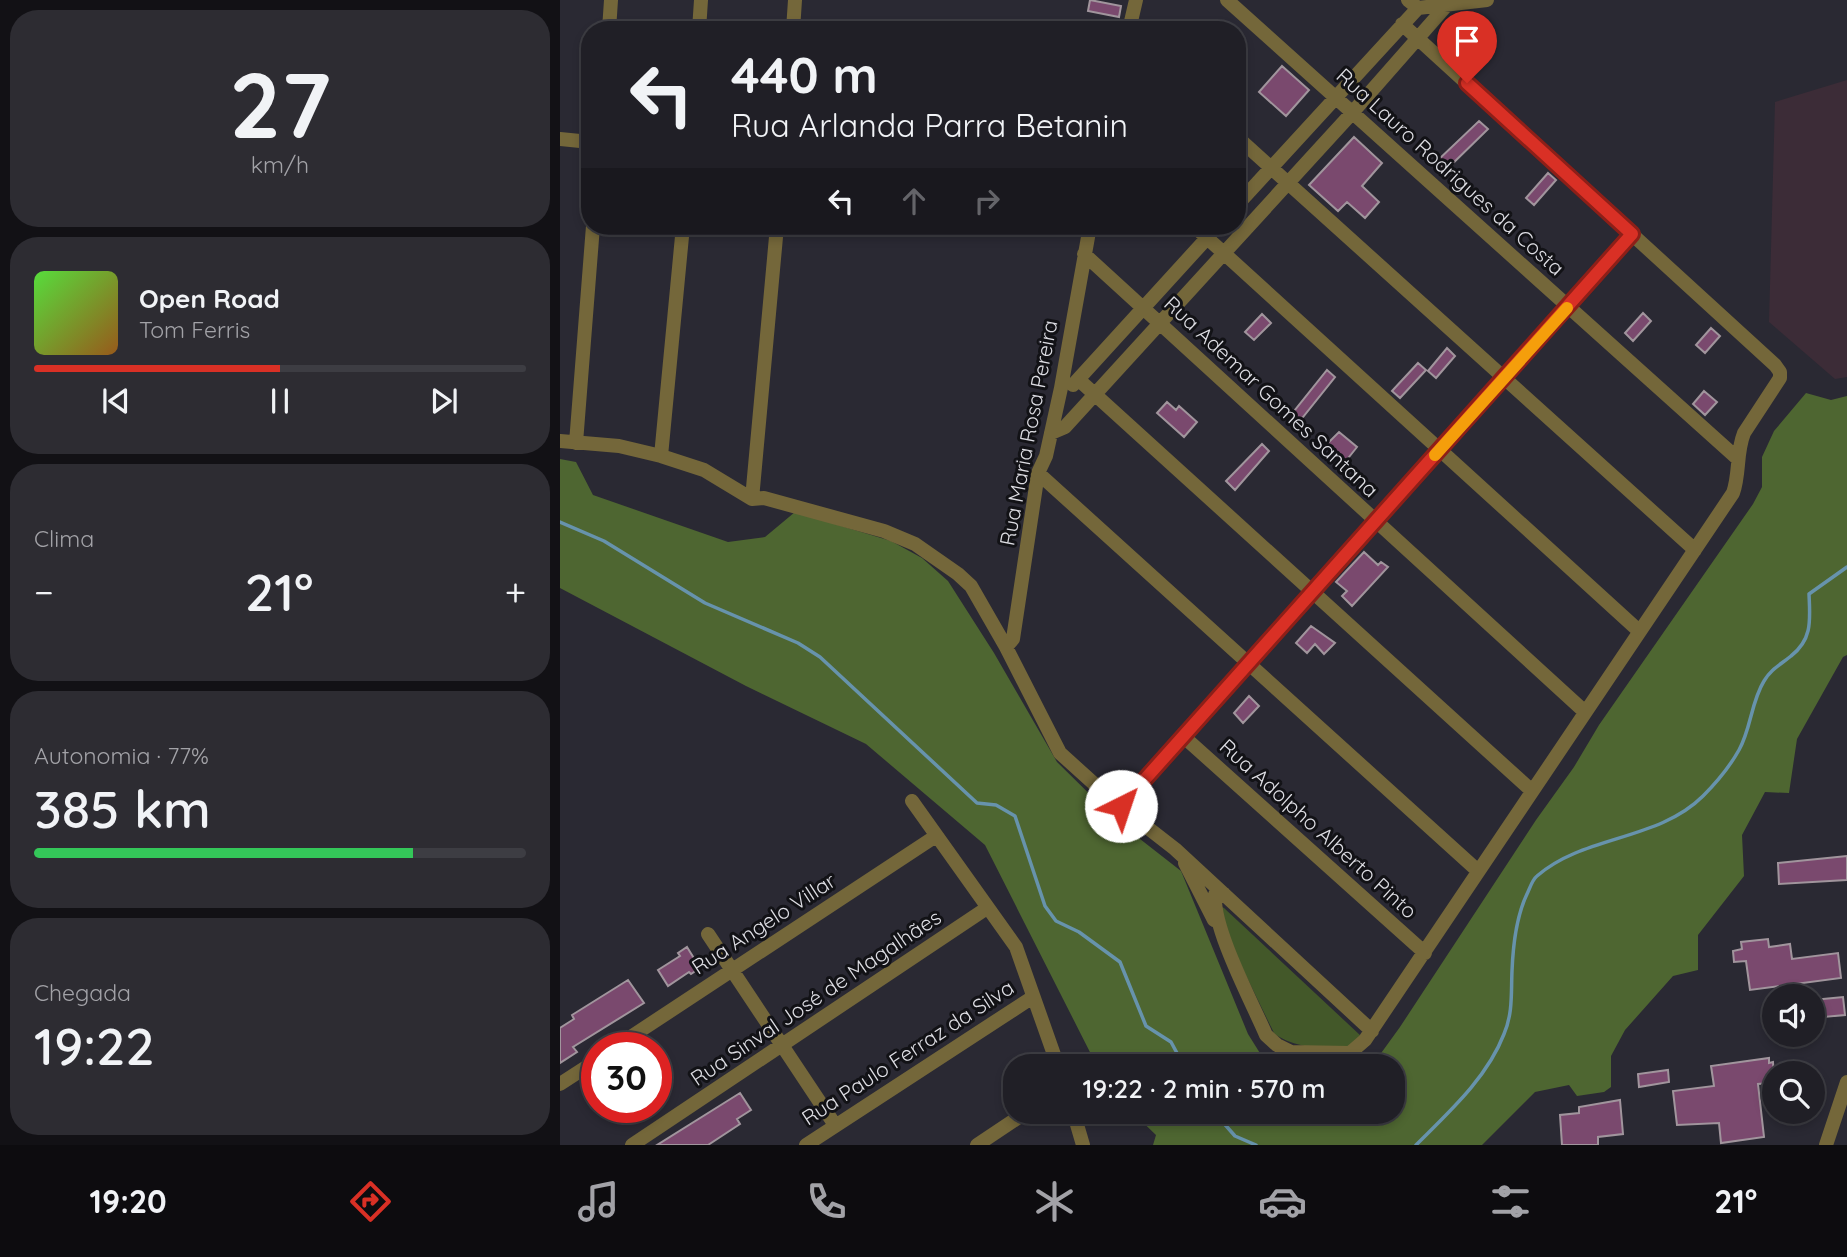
<!DOCTYPE html>
<html lang="pt">
<meta charset="utf-8">
<style>
:root{--surface:#201f26;--page:#2d2c32;--text:#f1f3f6;--muted:#a2a2a7;--line:#3d3d43;--accent:#d93025}
body{margin:0;font-family:Quicksand,sans-serif;background:var(--page);color:var(--text);height:100vh;display:flex;flex-direction:column;font-size:26px;white-space:nowrap}
*{box-sizing:border-box;margin:0}
p{font-size:23px;color:var(--muted)}
.icon{flex:none;width:38px;height:38px;fill:none;stroke:currentColor;stroke-width:2;stroke-linecap:round;stroke-linejoin:round}
.map{position:relative;flex:1;overflow:hidden}
.side{display:flex;flex-direction:column;gap:10px;padding:10px;background:#121115;width:560px}
.side>*{flex:none}
.hud{position:absolute;left:21px;top:21px;width:665px;height:214px;border-radius:28px;box-shadow:0 4px 10px #0003,0 0 0 2px var(--line);background:#201f26;color:var(--text);overflow:hidden}
.buttons{position:absolute;left:1202px;top:984px;display:grid;gap:14px}
.buttons a{display:grid;place-items:center;width:63px;height:63px;border-radius:50%;background:var(--surface);box-shadow:0 4px 10px #0003,0 0 0 2px var(--line);font-size:35px}
.speed{position:absolute;left:21px;top:1032px;display:flex;gap:14px;font-size:35px;font-weight:700;text-align:center}
.speed>*{display:grid;place-content:center;width:91px;height:91px;border-radius:50%;background:var(--surface);box-shadow:0 4px 10px #0003,0 0 0 2px var(--line);line-height:1}
.speed .limit{border:10px solid #d22;background:#fff;color:#111}
.pin{position:absolute;display:grid;place-items:center;width:60px;height:60px;color:#fff;margin:-72px -30px;border-radius:50% 50% 50% 0;rotate:-45deg;box-shadow:0 0 7px #0007}
.pin .icon{rotate:45deg}
.me{position:absolute;width:77px;margin:-38px;rotate:41deg;stroke-linejoin:round;filter:drop-shadow(0 0 5px #0008)}
.turn{display:flex;align-items:center;gap:24px;height:147px;padding:0 35px;font-size:32px}
.turn .icon{width:91px;height:91px;stroke-width:2.5}
.turn b{display:block;font-size:49px;line-height:60px}
.lanes{display:flex;align-items:center;height:66px;padding:0 35px;background:#0003;justify-content:center;gap:35px;direction:ltr}
.lanes .off{opacity:.35}
.big{font-size:52px;font-weight:600;line-height:1.1}
.side .widget{flex:1;display:flex;flex-direction:column;justify-content:center;gap:10px;min-width:0;padding:0 24px;border-radius:28px;background:var(--page)}
.side .dial{align-items:center;gap:0}
.dial b{font-size:91px;line-height:1}
.song{display:flex;align-items:center;gap:21px}
.cover{width:84px;height:84px;border-radius:10px;background:linear-gradient(135deg,hsl(110 70% 55%),hsl(30 70% 35%))}
.played{height:7px;border-radius:4px;background:linear-gradient(90deg,var(--accent) 50%,var(--line) 50%)}
.keys{display:flex;justify-content:space-around;direction:ltr}
.heat{display:flex;justify-content:space-between;align-items:center;font-size:38px;direction:ltr}
.charge{height:10px;border-radius:5px;background:linear-gradient(90deg,#34c759 77%,var(--line) 0)}
.trip{position:absolute;left:443px;top:1054px;width:402px;height:70px;border-radius:28px;background:var(--surface);box-shadow:0 4px 10px #0003,0 0 0 2px var(--line);font-weight:600;line-height:70px;text-align:center}
.tab-bar{display:flex;height:112px;justify-content:space-around;align-items:center;background:#0d0c0f;color:var(--muted)}
.tab-bar .icon{width:49px;height:49px}
.tab-bar .current{color:var(--accent)}
.tab-bar b{font-size:32px;color:var(--text)}
main{display:flex;flex:1;min-height:0}
.map>svg:first-child{display:block}
.commercial{fill:#3c2c37}
.green{fill:#435829}
.forest{fill:#4e6631}
.lines{fill:none;stroke-linecap:round;stroke-linejoin:round}
.stream{stroke:#6793ac;stroke-width:3.5}
.building{fill:#7a496e;stroke:#a1959d;stroke-width:2}
.minor{stroke:#74673a;stroke-width:14}
.route-casing{stroke:#8d1f18;stroke-width:18}
.route{stroke:#d93025;stroke-width:12}
.slow{stroke:#f59e0b;stroke-width:12}
.labels{text-anchor:middle;stroke-width:6;stroke-linejoin:round;paint-order:stroke}
.street-label{font-size:21px;fill:#dddde3;stroke:#121216}
</style>
<main>
<section class="side">
<div class="widget dial"><b>27</b><p>km/h</p></div>
<div class="widget">
<div class="song"><i class="cover"></i><div><b>Open Road</b><p>Tom Ferris</p></div></div>
<div class="played"></div>
<div class="keys"><svg class="icon" aria-label="previous" viewBox="0 0 24 24"><path d="M18 5L8 12l10 7zM5 5v14"/></svg><svg class="icon" aria-label="pause" viewBox="0 0 24 24"><path d="M8 5v14M16 5v14"/></svg><svg class="icon" aria-label="next" viewBox="0 0 24 24"><path d="M6 5l10 7-10 7zM19 5v14"/></svg></div>
</div>
<div class="widget"><p>Clima</p>
<div class="heat"><a>−</a><b class="big">21°</b><a>+</a></div>
</div>
<div class="widget"><p>Autonomia · 77%</p><b class="big">385 km</b><div class="charge"></div></div>
<div class="widget"><p>Chegada</p><b class="big">19:22</b></div>
</section>
<div class="map">
<svg width="1287" height="1145" viewBox="0 0 1287 1145">
<rect width="100%" height="100%" fill="#2a2933"/>
<path class="commercial" d="M1287,80V377L1275,379L1209,322L1215,102Z"/>
<path class="green" d="M662,907L664,908L801,1036C799,1039 797,1042 793,1044C776,1055 728,1046 714,1033L656,914Z"/>
<path class="forest" d="M1246,393L1271,400L1287,396V655L1283,657L1237,739L1229,793L1205,792L1182,835L1184,876L1138,935V970L1113,976L1065,1030L1051,1056V1087L1044,1092L1017,1096L1009,1085L975,1092L922,1145H593L596,1135L571,1111H833V1066H802L819,1056L840,1027L976,820L1014,767L1039,725L1193,504L1202,487V457L1214,431Z
M0,459L16,462L33,495L168,542L205,537L235,512L331,541L362,558L388,581L434,653L497,762L557,821L621,871L688,1034L708,1066H537L425,845L306,744L186,686L0,588Z"/>
<g class="lines">
<path class="stream" d="M0,522L44,541L145,603L238,643L260,657L417,803L436,805L455,816L485,906L496,921L519,932L560,962L586,1026L611,1042L624,1066
M653,1111L675,1136L696,1145
M856,1145C889,1112 927,1078 944,1034C953,1013 951,993 952,971C953,945 956,917 967,894C970,888 972,880 977,876C1024,835 1098,841 1143,796C1155,784 1170,766 1179,750C1191,729 1191,702 1204,681C1211,669 1220,665 1231,656C1253,639 1250,619 1249,594L1287,567"/>
</g>
<path class="building" d="M530,0L561,6L559,17L528,11Z
M722,66L749,90L726,116L699,92Z
M919,121L928,129L886,170L877,161Z
M794,137L822,163L802,186L819,202L805,218L787,202L778,211L749,185Z
M988,173L996,180L974,205L966,198Z
M1083,313L1091,321L1073,341L1065,333Z
M702,314L711,323L694,340L685,332Z
M1151,328L1160,336L1145,353L1136,345Z
M887,348L895,356L876,378L868,371Z
M858,363L866,370L840,398L832,391Z
M767,370L775,377L739,422L731,415Z
M1144,391L1157,402L1145,415L1133,404Z
M607,402L616,410L619,406L637,422L624,437L597,413Z
M779,432L797,447L785,462L767,444Z
M702,444L709,451L675,490L666,481Z
M804,552L818,565L821,562L828,567L792,606L782,596L787,591L776,582Z
M751,626L775,643L764,654L755,644L747,653L736,643Z
M689,696L699,706L683,723L674,713Z
M1287,856V880L1219,884L1218,863Z
M1208,939L1209,947L1230,944L1232,959L1278,953L1281,978L1190,990L1186,961L1174,962L1173,951L1182,949L1181,942Z
M127,947L140,968L131,974L129,972L108,986L98,970L120,956L118,953Z
M68,980L84,1003L13,1047L17,1052L0,1063V1028L14,1019L12,1015Z
M1283,997L1285,1015L1253,1018V1000Z
M1209,1058V1063L1213,1062L1214,1079L1210,1080V1083L1198,1084L1204,1137L1161,1143L1159,1123L1117,1125L1113,1091L1154,1086L1151,1066Z
M1108,1070L1109,1082L1079,1087L1078,1074Z
M180,1093L191,1110L177,1119L180,1124L148,1145H97Z
M1060,1100L1063,1134L1038,1137V1145H1002L1000,1115L1019,1113V1107Z"/>
<g class="lines">
<path class="minor" d="M667,0L1178,459
M848,0L858,8L927,0
M49,30L51,0
M139,30L141,0
M233,30L235,0
M569,30L576,0
M677,137L1135,550
M0,139L30,142
M677,205L858,8
M634,226L1079,631
M524,254L1025,712
M519,380L972,791
M513,385L658,226
M491,433L505,427L792,113L887,5
M0,441L59,446L101,456L144,470L192,499L204,498L324,531L355,544L398,574L411,586L446,647L500,753L552,800L615,849L812,1031
M16,443L33,226
M101,456L123,226
M478,473L918,871
M192,499L217,226
M446,647L453,639L478,473L486,456L501,388L530,226
M624,737L865,953
M352,801L456,947L498,1066
M560,806L1072,235
M625,863L654,920
M664,894L658,892L655,894C652,928 692,1002 706,1035L717,1045L731,1052L790,1053L805,1040L1173,493C1180,473 1176,453 1184,433L1220,378V372L1215,365L842,24
M148,934L275,1125
M54,1048L376,836
M0,1084L37,1060
M513,1111L523,1145
M72,1145L427,908
M246,1145L473,997
M417,1145L468,1111
M1266,1145L1287,1082"/>
</g>
<g class="lines">
<defs>
<path id="route" d="M561,806L1072,234L907,83"/>
</defs>
<use href="#route" class="route-casing"/>
<use href="#route" class="route"/>
<path class="slow" d="M875,455L1007,308"/>
</g>
<g class="labels">
<g class="street-label">
<text transform="translate(890 172) rotate(42)" y="7">Rua Lauro Rodrigues da Costa</text>
<text transform="translate(711 397) rotate(43)" y="7">Rua Ademar Gomes Santana</text>
<text transform="translate(469 433) rotate(-79)" y="7">Rua Maria Rosa Pereira</text>
<text transform="translate(758 829) rotate(42)" y="7">Rua Adolpho Alberto Pinto</text>
<text transform="translate(204 924) rotate(-33)" y="7">Rua Angelo Villar</text>
<text transform="translate(256 998) rotate(-34)" y="7">Rua Sinval José de Magalhães</text>
<text transform="translate(348 1053) rotate(-33)" y="7">Rua Paulo Ferraz da Silva</text>
</g>
</g>
</svg>
<div class="buttons">
<a><svg class="icon" aria-label="sound" viewBox="0 0 24 24"><path d="M4 9h4l5-4v14l-5-4H4zM17 9q2 3 0 6"/></svg></a>
<a><svg class="icon" aria-label="search" viewBox="0 0 24 24"><circle cx="10" cy="10" r="6"/><path d="M15 15l6 6"/></svg></a>
</div>
<div class="speed"><div class="limit">30</div></div>
<div class="pin" style="left:907px;top:83px;background:#d93025"><svg class="icon" aria-label="arrive" viewBox="0 0 24 24"><path d="M6 21V4h12l-3 4 3 4H6"/></svg></div>
<svg class="me" style="left:561px;top:806px" viewBox="-20 -20 40 40"><circle r="19" fill="#fff"/><path d="M0-13L10 11 0 6-10 11z" fill="#d93025"/></svg>
<div class="trip">19:22 · 2 min · 570 m</div>
<div class="hud">
<div class="turn"><svg class="icon" aria-label="left" viewBox="0 0 24 24"><path d="M17 20v-9H6M10 6l-5 5 5 5"/></svg><div><b>440 m</b>Rua Arlanda Parra Betanin</div></div>
<div class="lanes"><svg class="icon" aria-label="left" viewBox="0 0 24 24"><path d="M17 20v-9H6M10 6l-5 5 5 5"/></svg><svg class="icon off" aria-label="ahead" viewBox="0 0 24 24"><path d="M12 20V5M6 11l6-6 6 6"/></svg><svg class="icon off" aria-label="right" viewBox="0 0 24 24"><path d="M7 20v-9h11M14 6l5 5-5 5"/></svg></div>
</div>
</div>
</main>
<nav class="tab-bar">
<b>19:20</b>
<svg class="icon current" aria-label="directions" viewBox="0 0 24 24"><path d="M12 3l9 9-9 9-9-9zM9 14v-3h6M13 9l2 2-2 2"/></svg>
<svg class="icon" aria-label="music" viewBox="0 0 24 24"><path d="M9 18V5l10-2v13"/><circle cx="6" cy="18" r="3"/><circle cx="16" cy="16" r="3"/></svg>
<svg class="icon" aria-label="phone" viewBox="0 0 24 24"><path d="M5 4h4l2 5-3 2q2 4 5 5l2-3 5 2v4C11 20 4 13 5 4z"/></svg>
<svg class="icon" aria-label="climate" viewBox="0 0 24 24"><path d="M12 3v18M4 7l16 10M4 17L20 7"/></svg>
<svg class="icon" aria-label="car" viewBox="0 0 24 24"><path d="M5 17H2v-5l4-1 3-4h7l3 4 3 1v5h-3M9 17h6M6 11h13"/><circle cx="7" cy="17" r="2"/><circle cx="17" cy="17" r="2"/></svg>
<svg class="icon" aria-label="filters" viewBox="0 0 24 24"><path d="M4 7h16M4 17h16"/><circle cx="9" cy="7" r="2"/><circle cx="15" cy="17" r="2"/></svg>
<b>21°</b>
</nav>
